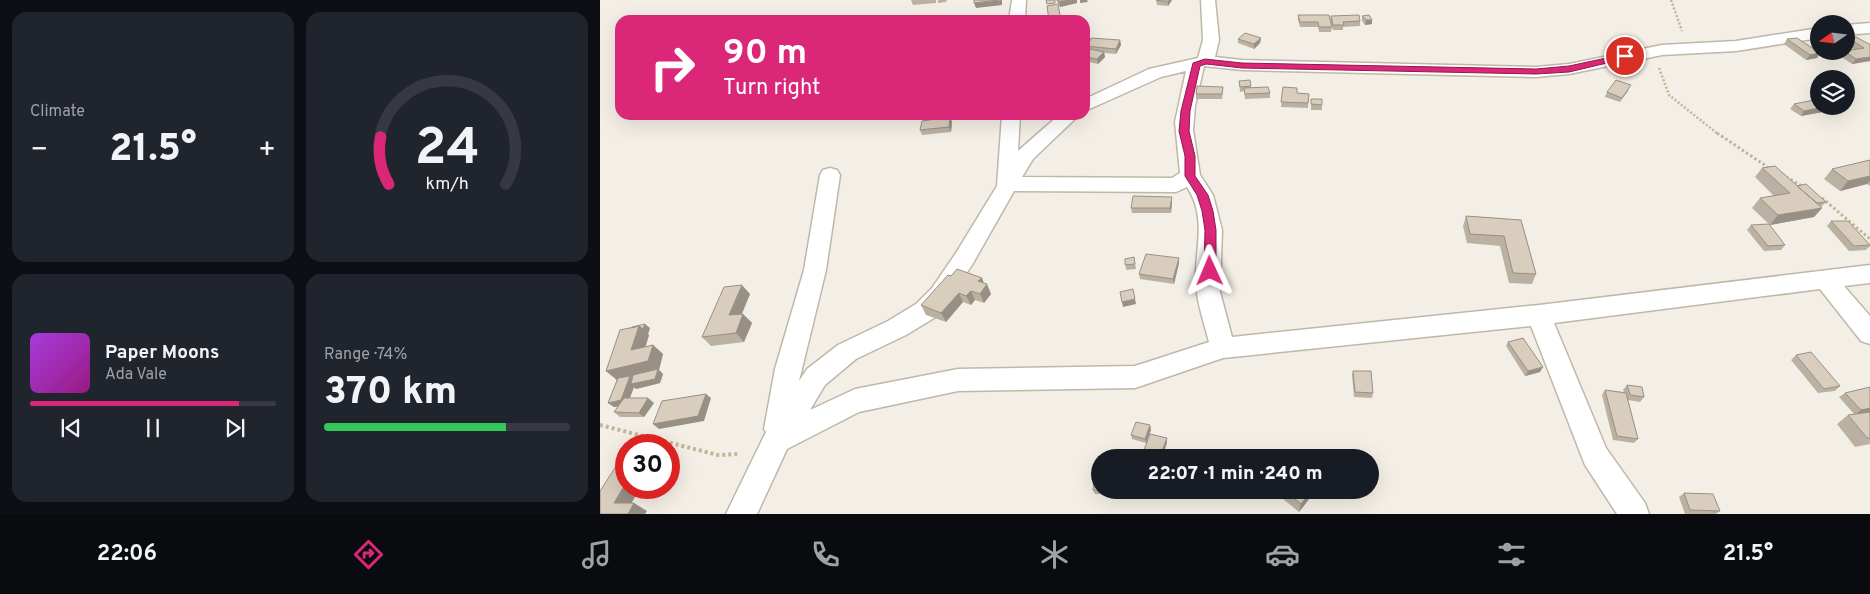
<!DOCTYPE html>
<meta charset="utf-8">
<style>
:root{--surface:#171b24;--page:#20242c;--text:#f1f3f6;--muted:#9ea1a6;--line:#363941;--accent:#db2777}
body{margin:0;font-family:Overpass,sans-serif;background:var(--page);color:var(--text);height:100vh;display:flex;flex-direction:column;font-size:19px;white-space:nowrap}
*{box-sizing:border-box;margin:0}
p{font-size:16px;color:var(--muted)}
.icon{flex:none;width:28px;height:28px;fill:none;stroke:currentColor;stroke-width:2;stroke-linecap:round;stroke-linejoin:round}
.map{position:relative;flex:1;overflow:hidden}
.details{display:flex;flex-direction:column;gap:12px;padding:12px;background:#0d0f14;width:600px}
.details>*{flex:none}
.banner{position:absolute;left:15px;top:15px;width:475px;height:105px;border-radius:15px;box-shadow:0 5px 20px #0002;background:#db2777;color:#fff;overflow:hidden}
.needle{width:32px;rotate:256deg}
.tools{position:absolute;left:1210px;top:15px;display:grid;gap:10px}
.tools a{display:grid;place-items:center;width:45px;height:45px;border-radius:50%;background:var(--surface);box-shadow:0 5px 20px #0002;font-size:25px}
.speed{position:absolute;left:15px;top:434px;display:flex;gap:10px;font-size:25px;font-weight:700;text-align:center}
.speed>*{display:grid;place-content:center;width:65px;height:65px;border-radius:50%;background:var(--surface);box-shadow:0 5px 20px #0002;line-height:1}
.speed .limit{border:8px solid #d22;background:#fff;color:#111}
.pin{position:absolute;display:grid;place-items:center;width:42px;height:42px;color:#fff;margin:-21px;border:2px solid #fff;border-radius:50%;box-shadow:0 1px 5px #0007}
.me{position:absolute;width:55px;margin:-28px;rotate:359deg;stroke-linejoin:round;filter:drop-shadow(0 0 4px #0008)}
.turn{display:flex;align-items:center;gap:18px;height:105px;padding:0 25px;font-size:22px}
.turn .icon{width:65px;height:65px;stroke-width:2.5}
.turn b{display:block;font-size:35px;line-height:42px}
.big{font-size:38px;font-weight:800;line-height:1.1}
.details .card{flex:1;display:flex;flex-direction:column;justify-content:center;gap:8px;min-width:0;padding:0 18px;border-radius:15px;background:var(--page)}
.details .dial{align-items:center;gap:0}
.dial svg{height:130px;overflow:visible;fill:none;stroke:var(--line);stroke-width:7;stroke-linecap:round;text-anchor:middle}
.dial text{fill:var(--text);stroke:none}
.song{display:flex;align-items:center;gap:15px}
.cover{width:60px;height:60px;border-radius:8px;background:linear-gradient(135deg,hsl(280 70% 55%),hsl(310 70% 35%))}
.played{height:5px;border-radius:2px;background:linear-gradient(90deg,var(--accent) 85%,var(--line) 85%)}
.keys{display:flex;justify-content:space-around;direction:ltr}
.heat{display:flex;justify-content:space-between;align-items:center;font-size:28px;direction:ltr}
.charge{height:8px;border-radius:4px;background:linear-gradient(90deg,#34c759 74%,var(--line) 0)}
.details .tiles{flex:1;display:grid;gap:12px;grid-template-columns:repeat(2,1fr)}
.trip{position:absolute;left:491px;top:449px;width:288px;height:50px;border-radius:25px;background:var(--surface);box-shadow:0 5px 20px #0002;font-weight:800;line-height:50px;text-align:center}
.tab-bar{display:flex;height:80px;justify-content:space-around;align-items:center;background:#090b0e;color:var(--muted)}
.tab-bar .icon{width:35px;height:35px}
.tab-bar .selected{color:var(--accent)}
.tab-bar b{font-size:22px;color:var(--text)}
main{display:flex;flex:1;min-height:0}
.map>svg:first-child{display:block}
.lines{fill:none;stroke-linecap:round;stroke-linejoin:round}
.minor-casing{stroke:#bfb7a8;stroke-width:3}
.path-far2{stroke:#c2b498;stroke-width:2.5;stroke-dasharray:2 2;stroke-linecap:butt}
.path-far1{stroke:#c2b498;stroke-width:3;stroke-dasharray:2.5 2.5;stroke-linecap:butt}
.path{stroke:#c2b498;stroke-width:4;stroke-dasharray:3 3;stroke-linecap:butt}
.minor{fill:#fff;fill-rule:evenodd}
.wall{fill:#bbb1a3}
.shaded-wall{fill:#989084;fill-rule:evenodd}
.building{fill:#d9cebd;stroke:#989084}
.route{fill:#db2777;stroke:#8e194d}
</style>
<main>
<section class="details">
<div class="tiles">
<div class="card"><p>Climate</p>
<div class="heat"><a>−</a><b class="big">21.5°</b><a>+</a></div>
</div>
<div class="card dial"><svg viewBox="0 0 100 80">
<path d="M14 69A42 42 0 1 1 86 69"/>
<path d="M14 69A42 42 0 0 1 9 40" stroke="#db2777"/>
<text x="50" y="56" font-size="32" font-weight="700">24</text>
<text x="50" y="72" font-size="11">km/h</text>
</svg></div>
<div class="card">
<div class="song"><i class="cover"></i><div><b>Paper Moons</b><p>Ada Vale</p></div></div>
<div class="played"></div>
<div class="keys"><svg class="icon" aria-label="previous" viewBox="0 0 24 24"><path d="M18 5L8 12l10 7zM5 5v14"/></svg><svg class="icon" aria-label="pause" viewBox="0 0 24 24"><path d="M8 5v14M16 5v14"/></svg><svg class="icon" aria-label="next" viewBox="0 0 24 24"><path d="M6 5l10 7-10 7zM19 5v14"/></svg></div>
</div>
<div class="card"><p>Range · 74%</p><b class="big">370 km</b><div class="charge"></div></div>
</div>
</section>
<div class="map">
<svg width="1270" height="514" viewBox="0 0 1270 514">
<rect width="100%" height="100%" fill="#f4efe6"/>
<g class="lines">
<defs>
<path id="minor" d="M412,0H426L425,20H409Z
M601,0H615L619,40L615,57L642,60L936,67L969,64L1062,45L1136,41L1219,28V38L1136,51L1062,55L969,74L936,77L642,70L604,66L595,106L593,130L600,175L613,195L622,230L620,292L632,337L939,305L1270,265V283L1244,286L1270,316V344L1261,341L1220,289L954,323L1006,448L1045,503L1049,514H1017L985,465L931,326L623,358L535,388L358,391L259,412L187,449L157,514H126L166,432L164,429L175,369L204,270L220,175L223,170L230,168L237,170L240,175L226,270L199,381L207,369L238,345L288,321L316,304L332,288L356,253L397,186L402,115H420L418,151L459,115H479L433,159L422,177L572,178L580,173L575,122L586,71L561,77L485,111V99L549,69L598,58L603,40ZM587,187C610,222 591,257 597,293C599,309 605,326 609,342L535,366L358,369L255,389L210,410L225,385L256,359L306,335L334,318L348,300L372,265L414,191L576,192Z
M1270,23V33L1246,35V25Z"/>
</defs>
<use href="#minor" class="minor-casing"/>
<path class="path-far2" d="M1071,0L1082,31
M1059,68L1069,95L1118,134"/>
<path class="path-far1" d="M1117,133L1169,168
M1186,177L1204,187
M1222,198L1270,239"/>
<path class="path" d="M0,425L118,455L140,454"/>
<use href="#minor" class="minor"/>
</g>
<path class="wall" d="M311,0H336V3L313,5Z
M338,0H347L346,2L338,3Z
M456,0H477V3L460,7Z
M556,0H572L568,6L557,5Z
M698,15L732,27L731,32H719L718,27H700L698,20Z
M731,16L760,21V26L743,27V30H733L730,20Z
M762,16L772,24L765,25L762,21Z
M661,38L660,43L654,49L638,43V39Z
M1248,38L1270,44V61L1252,64L1240,56L1244,51L1255,50L1246,44V40Z
M1187,39L1220,53L1217,58L1206,60L1184,44Z
M485,40H520L521,45L516,54L504,53L505,57L498,64L485,61Z
M639,81L651,86V88L670,93V98L645,99L644,91L640,92Z
M683,87L697,93L709,94L708,108L681,107Z
M1029,90L1020,102L1005,97L1007,92Z
M623,92L622,99H596V94Z
M711,99L722,105V110H711Z
M1194,104L1231,106L1228,111L1201,116L1190,109Z
M350,117L352,122L351,132L322,135L320,130Z
M1270,160V186L1267,184L1240,191L1224,179L1232,169Z
M1162,168L1197,186L1226,202L1221,207L1222,208L1214,217L1170,225L1152,208L1160,198L1174,196L1155,177Z
M572,197V202L571,213H532L531,208Z
M866,216L921,220L936,274L932,284L909,283L900,246L867,243L863,226Z
M1231,221L1270,244V246L1266,250L1249,251L1227,226Z
M1151,225L1185,245L1181,250L1164,251L1147,230Z
M534,257L536,269L526,270L525,259Z
M579,258V263L574,284L540,279L539,274Z
M351,276L382,278L384,283L391,294L384,303L375,300L371,305L363,302L346,322L326,315L321,305Z
M150,294L142,314H143L152,323L144,342L111,346L102,337Z
M50,328L48,334L49,335L45,347L53,345L63,354L59,370L63,374L60,383L36,389L34,387L30,398L54,403L44,417H20L14,412L18,407H14L8,403L17,380L6,371Z
M908,342L940,372L925,376L906,346Z
M1196,355L1240,386L1235,391L1218,393L1191,360Z
M753,371L773,393L772,398L754,397L752,375Z
M1027,385L1044,397L1040,402L1028,400L1038,439L1034,443L1013,440L1002,395L1005,390L1024,392L1023,390Z
M1270,387V412L1263,413L1270,412V444L1255,447L1237,424L1248,415L1254,414L1239,397L1245,393Z
M550,425L551,430L546,443L532,439L531,435Z
M493,490H551L550,494H495Z
M672,490H714L713,494L699,512Z
M1084,493L1120,511L1116,514H1085L1079,497Z"/>
<path class="shaded-wall" d="M402,0V5L376,8L374,3Z
M470,0H477V3L460,7L459,2Z
M480,0H487L488,2L480,3Z
M569,0H572L568,6V2Z
M766,20H772V24L765,25Z
M661,38L660,43L654,49V44Z
M520,40L521,45L516,54V49Z
M504,52L505,57L498,64L497,59Z
M1220,53L1217,58L1206,60L1210,55Z
M1270,57V61L1252,64L1256,59Z
M1231,106L1228,111L1201,116L1204,111Z
M350,117L352,122L351,132L349,127Z
M1270,176V181L1267,184L1240,191L1248,181Z
M572,197V202L571,213L570,208Z
M1222,208L1214,217L1170,225L1178,215Z
M579,258V263L574,284L573,279Z
M382,278L385,287L387,284L391,294L384,303L380,294L378,281Z
M142,285L150,294L137,325L129,315Z
M371,291L375,300L371,305L366,296Z
M359,293L363,302L346,322L341,313Z
M535,299L536,304L523,307L522,302Z
M143,314L152,323L144,342L136,333Z
M45,324L50,328L48,334L49,335L42,359L31,350L39,326Z
M53,345L63,354L59,370L63,374L60,383L36,389L34,387L27,405L14,407L8,403L17,380L6,371ZM57,371L36,381L31,377Z
M943,367L940,372L925,376L928,371Z
M106,394L111,398L104,421L59,429L53,424Z
M48,398L54,403L44,417L39,413Z
M1270,408V412L1254,415L1261,410Z
M550,425L551,430L546,443L545,439Z
M567,438V443L562,458H559Z
M26,483V488H40L27,511L14,503Z
M712,490H714L713,494L699,512L701,504Z
M34,503L47,511L45,514H28Z"/>
<path class="building" d="M374,0H399L374,3Z
M446,0H455V3L447,4Z
M458,0H470L459,2Z
M556,0H569L568,2Z
M458,4L461,20H449L447,6Z
M698,15H729L732,27H719L718,22H700Z
M759,15L760,21L743,22L744,25H733L731,16Z
M769,15L772,20H766L762,16Z
M447,18V20H434Z
M645,33L661,38L654,44L638,39Z
M1256,37L1269,44H1270V57L1256,59L1244,51L1264,48L1248,38Z
M491,38L520,40L516,49L485,46V40L490,41Z
M1197,38L1220,53L1210,55L1187,39Z
M485,48L504,52L497,59L485,57Z
M650,80L651,86L640,87L639,81Z
M1016,80L1031,85L1022,98L1007,92Z
M597,86L623,87L622,94H596Z
M668,87L670,93L645,94L644,88Z
M683,87L697,88V93L709,94L708,103L681,102Z
M711,99H722V105L711,104Z
M1219,99V106H1230L1204,111L1194,104Z
M350,117L349,127L320,130L322,121Z
M1270,160V176L1248,181L1232,169Z
M1175,166L1222,208L1178,215L1160,198L1190,193L1162,168Z
M1206,184L1226,202L1217,203L1197,186Z
M533,196L572,197L570,208H531Z
M866,216L921,220L936,274L913,273L904,236L870,234Z
M1231,221H1248L1270,245L1254,246Z
M1169,224L1185,245L1168,246L1151,225Z
M546,254L579,258L573,279L539,274Z
M534,257L535,264L525,265V259Z
M357,269L382,278L378,281L387,284L380,294L371,291L366,296L359,293L341,313L321,305L348,275L351,276Z
M142,285L129,315L143,314L136,333L102,337L124,287Z
M533,289L535,299L522,302L520,292Z
M45,324L43,329L39,326L31,328L32,327Z
M39,326L31,350L53,345L48,361L6,371L20,330Z
M923,338L943,367L928,371L908,342Z
M1211,352L1240,386L1224,389L1196,355Z
M58,369L55,379L31,384L33,375Z
M753,371H771L773,393L755,392Z
M30,376L21,400L8,403L18,378Z
M1027,385L1042,387L1044,397L1030,395Z
M1270,387V408L1261,410L1245,393Z
M1005,390L1026,393L1038,439L1017,436Z
M106,394L98,416L53,424L62,401Z
M24,398H48L39,413L14,412Z
M1270,412V438H1267L1248,415Z
M536,422L550,425L545,439L531,435Z
M550,434L567,438L559,458H541Z
M667,449L677,458H659Z
M20,460H26V483L14,503H34L28,514H0V491Z
M496,470H500V490H493Z
M683,490H712L701,504Z
M1084,493L1113,494L1120,511L1090,510Z"/>
<path class="route" d="M1025,54L1029,56L1028,58L969,72L936,74L642,68L606,64L600,66L590,111L589,131L595,156V176L608,195L613,211L616,230V271L610,275L604,271L605,230L602,211L597,195L585,176V156L579,131L581,111L593,63L605,59L642,63L936,69L969,66Z"/>
</svg>
<div class="tools">
<a><svg class="needle" viewBox="-14 -14 28 28"><path d="M0-13l5 13h-10z" fill="#e53935"/><path d="M0 13l5-13h-10z" fill="#9ea1a6"/></svg></a>
<a><svg class="icon" aria-label="layers" viewBox="0 0 24 24"><path d="M12 4l9 5-9 5-9-5zM3 14l9 5 9-5"/></svg></a>
</div>
<div class="speed"><div class="limit">30</div></div>
<div class="pin" style="left:1025px;top:56px;background:#d93025"><svg class="icon" aria-label="arrive" viewBox="0 0 24 24"><path d="M6 21V4h12l-3 4 3 4H6"/></svg></div>
<svg class="me" style="left:610px;top:271px" viewBox="-20 -20 40 40"><path d="M0-17L14 15 0 8-14 15z" fill="#db2777" stroke="#fff" stroke-width="4"/></svg>
<div class="trip">22:07 · 1 min · 240 m</div>
<div class="banner">
<div class="turn"><svg class="icon" aria-label="right" viewBox="0 0 24 24"><path d="M7 20v-9h11M14 6l5 5-5 5"/></svg><div><b>90 m</b>Turn right</div></div>
</div>
</div>
</main>
<nav class="tab-bar">
<b>22:06</b>
<svg class="icon selected" aria-label="directions" viewBox="0 0 24 24"><path d="M12 3l9 9-9 9-9-9zM9 14v-3h6M13 9l2 2-2 2"/></svg>
<svg class="icon" aria-label="music" viewBox="0 0 24 24"><path d="M9 18V5l10-2v13"/><circle cx="6" cy="18" r="3"/><circle cx="16" cy="16" r="3"/></svg>
<svg class="icon" aria-label="phone" viewBox="0 0 24 24"><path d="M5 4h4l2 5-3 2q2 4 5 5l2-3 5 2v4C11 20 4 13 5 4z"/></svg>
<svg class="icon" aria-label="climate" viewBox="0 0 24 24"><path d="M12 3v18M4 7l16 10M4 17L20 7"/></svg>
<svg class="icon" aria-label="car" viewBox="0 0 24 24"><path d="M5 17H2v-5l4-1 3-4h7l3 4 3 1v5h-3M9 17h6M6 11h13"/><circle cx="7" cy="17" r="2"/><circle cx="17" cy="17" r="2"/></svg>
<svg class="icon" aria-label="filters" viewBox="0 0 24 24"><path d="M4 7h16M4 17h16"/><circle cx="9" cy="7" r="2"/><circle cx="15" cy="17" r="2"/></svg>
<b>21.5°</b>
</nav>
